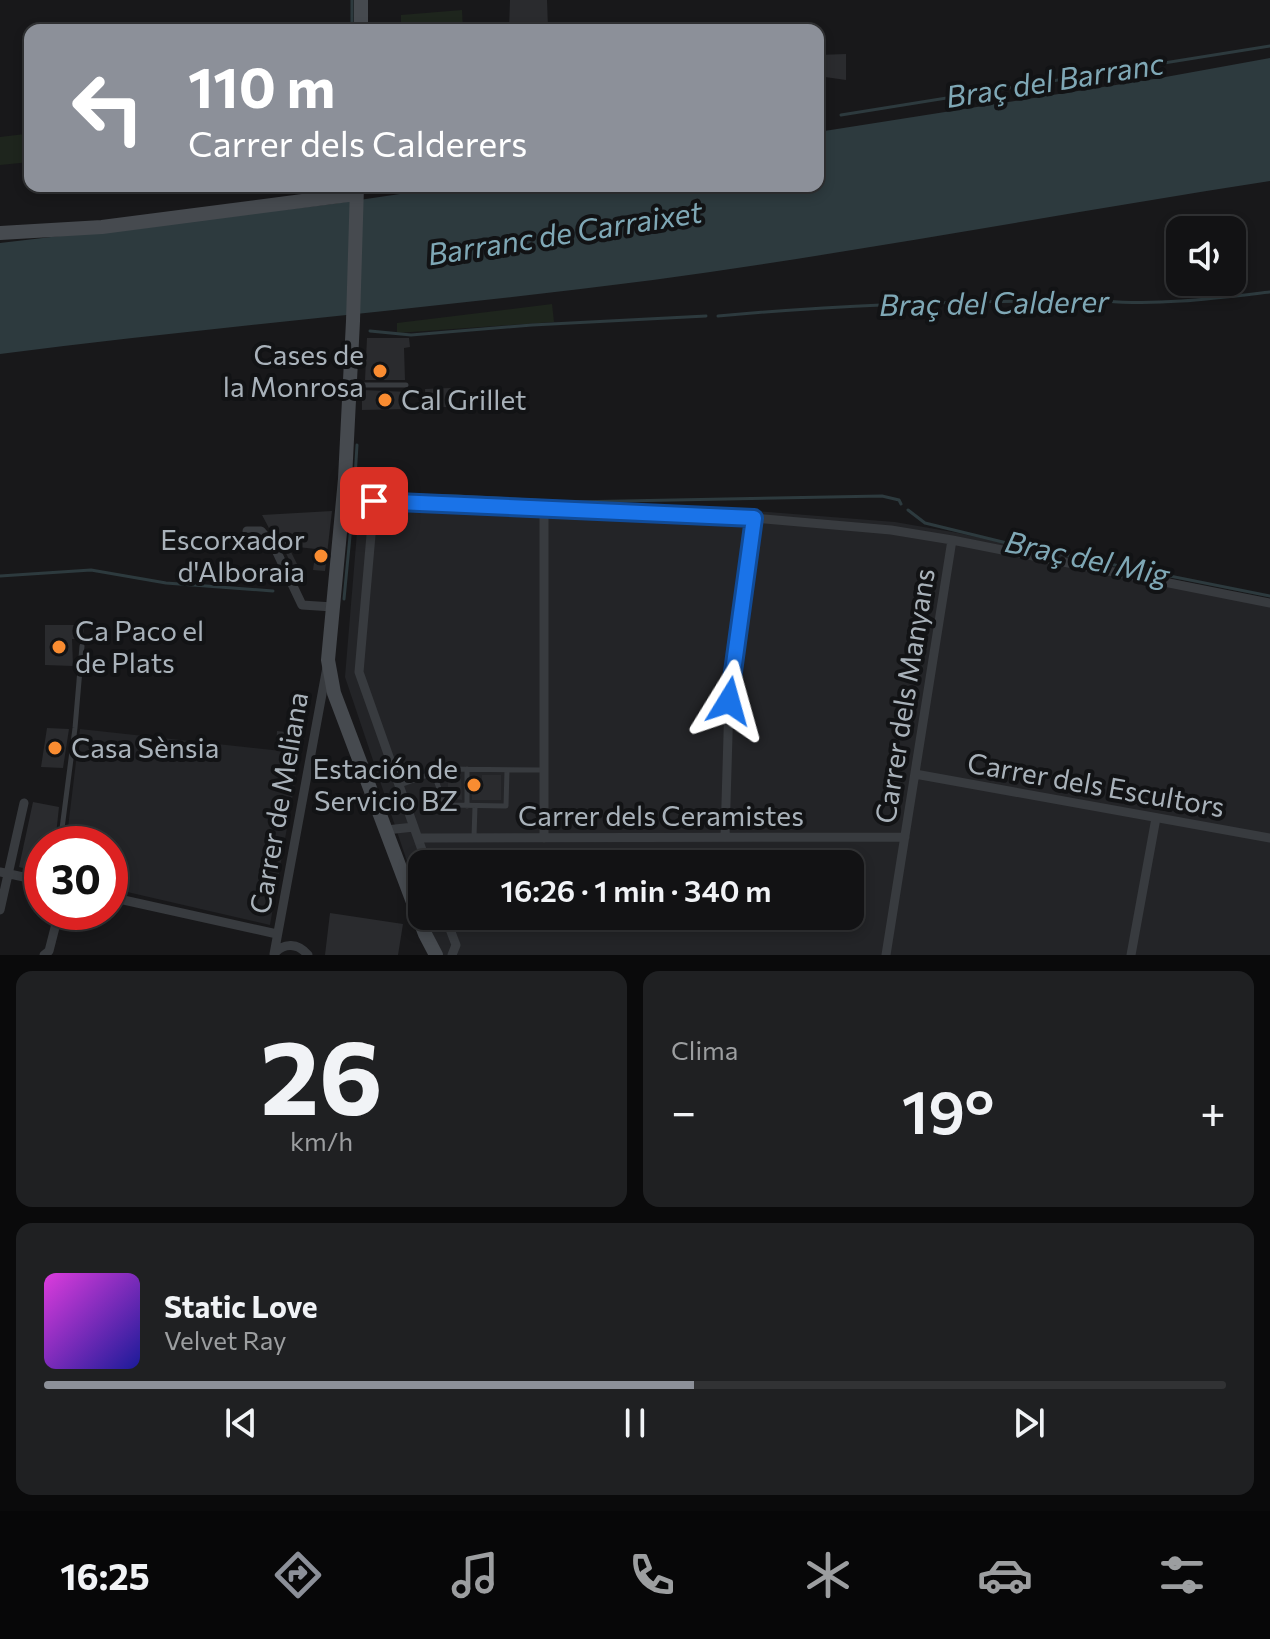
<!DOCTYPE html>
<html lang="es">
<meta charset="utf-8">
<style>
:root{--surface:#121214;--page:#1f2022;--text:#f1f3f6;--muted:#9c9ea0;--line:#313234;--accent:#8c9099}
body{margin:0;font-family:Commissioner,sans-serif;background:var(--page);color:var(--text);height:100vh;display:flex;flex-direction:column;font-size:30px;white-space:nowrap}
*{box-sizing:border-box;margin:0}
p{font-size:26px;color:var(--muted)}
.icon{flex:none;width:44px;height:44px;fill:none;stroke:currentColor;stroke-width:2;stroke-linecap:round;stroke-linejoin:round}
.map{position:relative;height:955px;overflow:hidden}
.panel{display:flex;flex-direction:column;gap:16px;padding:16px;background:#0a0a0b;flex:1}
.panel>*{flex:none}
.guide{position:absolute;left:24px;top:24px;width:800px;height:168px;border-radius:16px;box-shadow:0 4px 12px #0003,0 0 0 2px var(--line);background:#8c9099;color:#fff;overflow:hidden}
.buttons{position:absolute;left:1166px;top:216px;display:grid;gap:16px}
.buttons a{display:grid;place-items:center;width:80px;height:80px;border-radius:16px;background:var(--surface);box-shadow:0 4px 12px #0003,0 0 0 2px var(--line);font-size:40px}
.speed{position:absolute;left:24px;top:826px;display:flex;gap:16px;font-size:40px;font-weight:700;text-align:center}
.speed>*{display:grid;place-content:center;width:104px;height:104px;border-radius:50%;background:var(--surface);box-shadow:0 4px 12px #0003,0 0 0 2px var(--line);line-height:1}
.speed .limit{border:12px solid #d22;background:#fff;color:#111}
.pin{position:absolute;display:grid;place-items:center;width:68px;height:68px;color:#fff;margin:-34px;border-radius:16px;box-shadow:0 4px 12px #0006}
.me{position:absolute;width:88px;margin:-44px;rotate:8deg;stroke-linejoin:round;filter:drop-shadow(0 0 6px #0008)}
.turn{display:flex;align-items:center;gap:28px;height:168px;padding:0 32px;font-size:36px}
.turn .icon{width:104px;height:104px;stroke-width:2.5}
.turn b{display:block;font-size:56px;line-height:68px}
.big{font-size:60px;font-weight:600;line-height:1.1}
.panel .widget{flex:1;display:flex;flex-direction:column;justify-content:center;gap:12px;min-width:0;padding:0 28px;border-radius:16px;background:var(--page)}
.panel .dial{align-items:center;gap:0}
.dial b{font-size:104px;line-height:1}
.song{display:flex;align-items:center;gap:24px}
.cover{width:96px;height:96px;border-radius:12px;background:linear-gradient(135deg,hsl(300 70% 55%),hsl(240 70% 35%))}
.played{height:8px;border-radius:4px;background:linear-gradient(90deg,var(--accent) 55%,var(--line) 55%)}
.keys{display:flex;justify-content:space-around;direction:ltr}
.heat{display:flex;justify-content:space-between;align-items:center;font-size:44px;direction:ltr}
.panel .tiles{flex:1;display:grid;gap:16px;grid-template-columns:1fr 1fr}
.widget:last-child{grid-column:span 2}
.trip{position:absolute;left:408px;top:850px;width:456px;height:80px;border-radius:16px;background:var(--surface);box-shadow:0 4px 12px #0003,0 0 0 2px var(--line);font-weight:600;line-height:80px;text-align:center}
.tabs{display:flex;height:128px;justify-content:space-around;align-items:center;background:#070708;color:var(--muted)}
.tabs .icon{width:56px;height:56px}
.tabs .current{color:var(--accent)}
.tabs b{font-size:36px;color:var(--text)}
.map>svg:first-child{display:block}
.built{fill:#232427}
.green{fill:#1e251d}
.water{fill:#2d3a3e}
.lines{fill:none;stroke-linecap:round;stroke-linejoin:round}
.stream{stroke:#2d3a3e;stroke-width:3}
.building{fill:#2a2b2e}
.lane{stroke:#383b3f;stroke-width:5}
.street{stroke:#383b3f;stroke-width:9}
.secondary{stroke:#464a4f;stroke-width:14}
.route-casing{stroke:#114b97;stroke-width:20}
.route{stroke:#1a73e8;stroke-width:14}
.poi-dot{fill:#f98c31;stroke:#121315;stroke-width:3}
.labels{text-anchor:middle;stroke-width:8;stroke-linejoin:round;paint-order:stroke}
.poi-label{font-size:28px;fill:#a9b2ba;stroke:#121315;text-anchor:end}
.street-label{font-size:28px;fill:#a9b2ba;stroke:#121315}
.water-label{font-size:30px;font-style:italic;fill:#7fa8b6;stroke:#121315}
</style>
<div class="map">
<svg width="1270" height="955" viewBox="0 0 1270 955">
<rect width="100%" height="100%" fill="#18181a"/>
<path class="built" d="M360,496L545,505L717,508L895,522L958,533L1270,600V955H438L425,916H850V864H422V906L345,677Z
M80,729L300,753L270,925L110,888V844H66Z"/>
<path class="green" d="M462,10L463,30H419L418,24H401V15Z
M25,134L30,143V162L0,165V137Z
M552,304L554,322L397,333V323Z"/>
<path class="water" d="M1270,58V181C1064,213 859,252 653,280C436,308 217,326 0,354V243L332,204L454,186H818V132L1160,78Z"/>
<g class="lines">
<path class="stream" d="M352,0V30
M841,115L1270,46
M818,119L824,118
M718,316C847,304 976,300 1106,301C1158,306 1218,298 1270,292
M370,331L411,335L532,325L706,316
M354,494L357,445
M908,510L925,523L1015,545L1270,596
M0,576L91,570L166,583L273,591
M344,599L354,494L457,496L571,502L882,496L899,500L901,504"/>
</g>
<path class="building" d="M510,0H547L548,28L509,30Z
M846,54V80L818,76V55Z
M367,338H409L410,347L404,348L405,380H365Z
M451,388V407H426L425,389Z
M362,390L409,392L408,409L362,410Z
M332,511L325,571L313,570L316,549L288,546L301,572L296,574L281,543L270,530L262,515Z
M45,625H84L83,639H72L73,666L45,665Z
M47,728L69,729L63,768L41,767Z
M277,731L304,734L301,752L276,749Z
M448,775H461L462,800L448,798Z
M482,775H501V800H472V781H482Z
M33,802L59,807L55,844H42V873L19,867Z
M330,913L403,924L398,955H325Z"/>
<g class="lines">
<path class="lane" d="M351,385H406
M467,769V806
M433,772L444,802L449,805L506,806L507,770
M400,785L444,769L543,770
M474,837L475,806
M60,844L75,728L82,646"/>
<path class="street" d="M247,531H261L274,546L302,605L333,607
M915,774L1270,838
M386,830L414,827
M725,837L729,701L754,518
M418,838L905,837
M544,838V508
M427,864L359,672L374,501L754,518L891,530L952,540L1270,603
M0,872L42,881
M110,897L277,934
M0,910L24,803
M445,916L456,945L452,955
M274,954L327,667
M274,954C284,942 298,943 308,955
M44,955L49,951L59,912
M886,955L952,540
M1131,955L1156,818"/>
<path class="secondary" d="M361,30V0
M357,186L353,321L345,479L328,660L334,693L425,934L436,955
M0,233L102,227L356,194"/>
</g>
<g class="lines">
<defs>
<path id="route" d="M374,501L754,518L729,701"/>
</defs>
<use href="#route" class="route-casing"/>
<use href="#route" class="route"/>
</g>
<g class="poi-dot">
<circle cx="380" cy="371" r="8"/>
<circle cx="385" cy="400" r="8"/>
<circle cx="321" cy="556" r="8"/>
<circle cx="59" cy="647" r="8"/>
<circle cx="55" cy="748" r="8"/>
<circle cx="474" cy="785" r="8"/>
</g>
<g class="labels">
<g class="poi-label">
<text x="364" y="365">Cases de<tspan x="364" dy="32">la Monrosa</tspan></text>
<text x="401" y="410" text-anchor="start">Cal Grillet</text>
<text x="305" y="550">Escorxador<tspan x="305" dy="32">d'Alboraia</tspan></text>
<text x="75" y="641" text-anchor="start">Ca Paco el<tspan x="75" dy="32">de Plats</tspan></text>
<text x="71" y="758" text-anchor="start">Casa Sènsia</text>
<text x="458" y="779">Estación de<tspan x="458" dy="32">Servicio BZ</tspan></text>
</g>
<g class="street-label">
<text transform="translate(905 696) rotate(-81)" y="10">Carrer dels Manyans</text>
<text transform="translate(1096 785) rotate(10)" y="10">Carrer dels Escultors</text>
<text transform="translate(279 803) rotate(-80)" y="10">Carrer de Meliana</text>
<text x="661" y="826">Carrer dels Ceramistes</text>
</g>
<g class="water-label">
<text transform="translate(1055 81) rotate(-9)" y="10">Braç del Barranc</text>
<text transform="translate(565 234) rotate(-9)" y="10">Barranc de Carraixet</text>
<text transform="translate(994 304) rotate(-1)" y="10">Braç del Calderer</text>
<text transform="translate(1087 559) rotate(12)" y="10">Braç del Mig</text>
</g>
</g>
</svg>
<div class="buttons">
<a><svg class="icon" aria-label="sound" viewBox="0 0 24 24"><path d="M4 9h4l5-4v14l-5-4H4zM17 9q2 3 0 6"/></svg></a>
</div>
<div class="speed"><div class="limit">30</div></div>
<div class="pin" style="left:374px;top:501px;background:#d93025"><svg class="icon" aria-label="arrive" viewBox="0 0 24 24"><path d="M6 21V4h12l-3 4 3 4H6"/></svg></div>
<svg class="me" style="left:729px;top:701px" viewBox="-20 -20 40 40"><path d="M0-17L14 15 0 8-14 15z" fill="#1a73e8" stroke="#fff" stroke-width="4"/></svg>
<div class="trip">16:26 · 1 min · 340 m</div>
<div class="guide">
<div class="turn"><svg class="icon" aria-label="left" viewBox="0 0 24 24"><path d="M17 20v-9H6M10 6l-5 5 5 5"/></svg><div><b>110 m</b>Carrer dels Calderers</div></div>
</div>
</div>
<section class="panel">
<div class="tiles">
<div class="widget dial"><b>26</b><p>km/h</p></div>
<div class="widget"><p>Clima</p>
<div class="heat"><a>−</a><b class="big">19°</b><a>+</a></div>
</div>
<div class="widget">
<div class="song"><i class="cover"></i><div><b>Static Love</b><p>Velvet Ray</p></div></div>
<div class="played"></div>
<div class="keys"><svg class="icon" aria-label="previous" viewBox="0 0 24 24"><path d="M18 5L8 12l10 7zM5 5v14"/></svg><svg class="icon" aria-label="pause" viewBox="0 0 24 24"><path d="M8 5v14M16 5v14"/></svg><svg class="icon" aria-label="next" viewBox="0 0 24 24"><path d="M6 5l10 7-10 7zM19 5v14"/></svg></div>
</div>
</div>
</section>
<nav class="tabs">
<b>16:25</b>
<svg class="icon current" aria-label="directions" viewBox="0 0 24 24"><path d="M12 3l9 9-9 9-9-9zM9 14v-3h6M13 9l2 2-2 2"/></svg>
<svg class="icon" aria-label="music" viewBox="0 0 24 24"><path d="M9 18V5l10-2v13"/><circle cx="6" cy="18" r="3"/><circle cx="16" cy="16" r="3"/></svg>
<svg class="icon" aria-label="phone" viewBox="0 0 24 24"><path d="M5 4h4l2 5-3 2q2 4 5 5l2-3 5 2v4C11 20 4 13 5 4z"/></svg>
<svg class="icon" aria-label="climate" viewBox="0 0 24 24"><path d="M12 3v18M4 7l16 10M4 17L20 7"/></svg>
<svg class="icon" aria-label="car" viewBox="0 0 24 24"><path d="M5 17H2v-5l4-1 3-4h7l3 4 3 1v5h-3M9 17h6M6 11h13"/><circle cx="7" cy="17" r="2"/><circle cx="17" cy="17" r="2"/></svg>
<svg class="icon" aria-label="filters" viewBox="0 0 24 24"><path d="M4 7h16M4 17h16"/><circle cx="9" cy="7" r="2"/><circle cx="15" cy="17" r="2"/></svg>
</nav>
